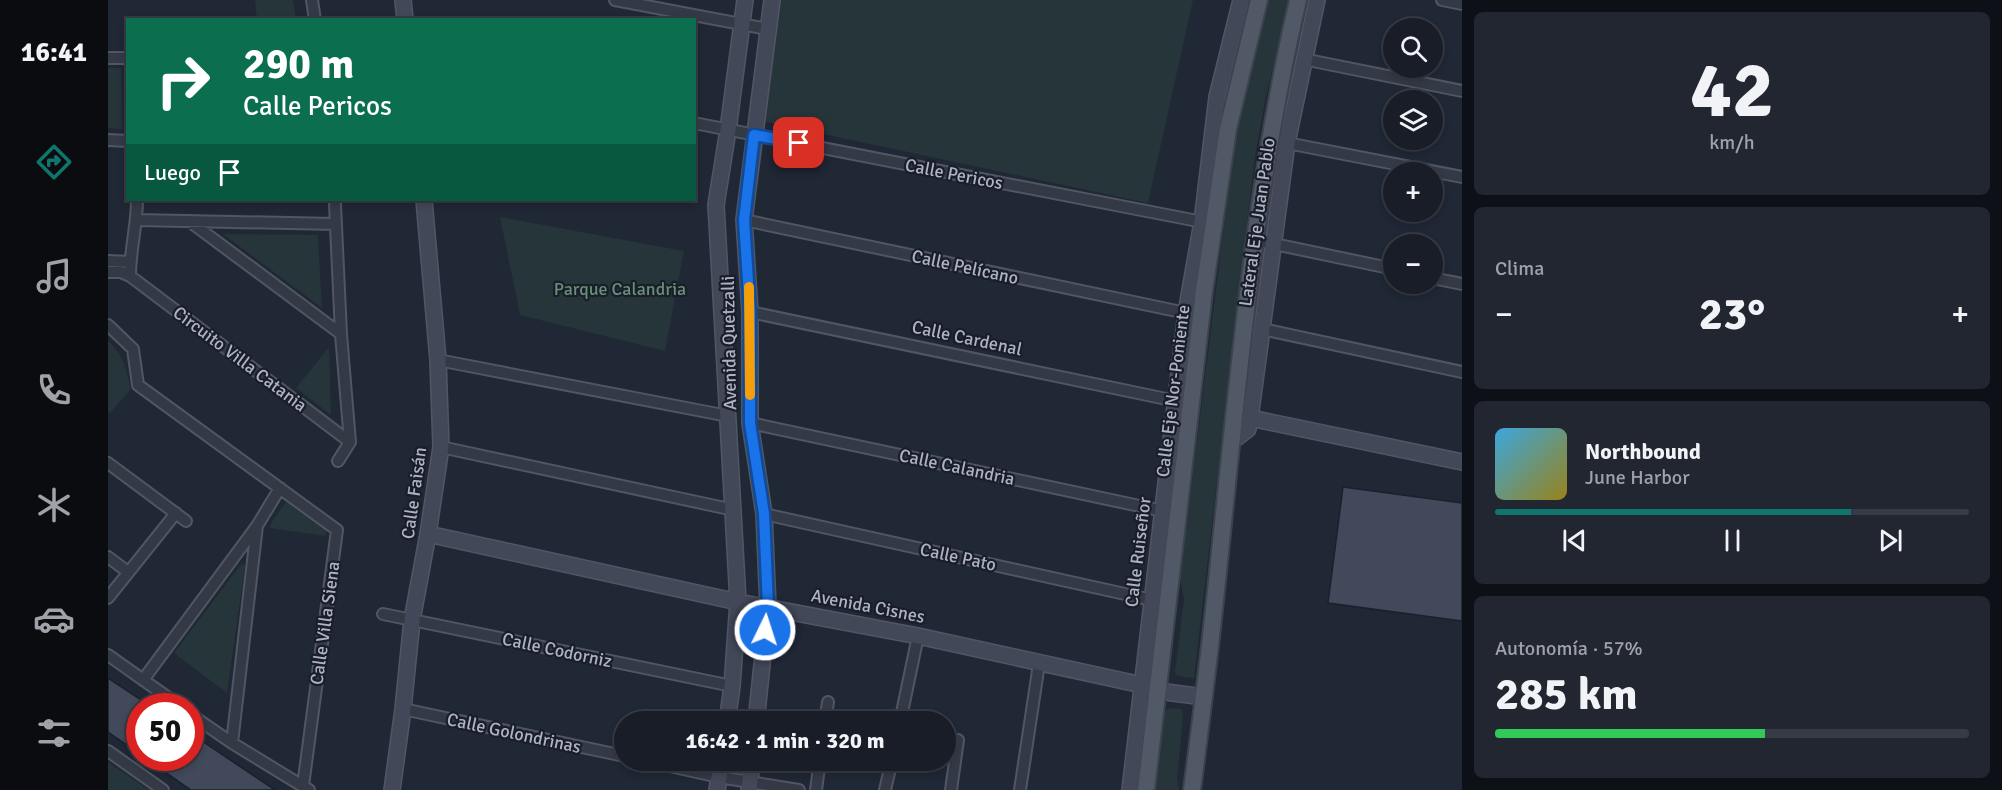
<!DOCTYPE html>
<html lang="es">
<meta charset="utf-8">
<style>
:root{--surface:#181d28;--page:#212630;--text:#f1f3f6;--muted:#9fa2a8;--line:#363b45;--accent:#0f766e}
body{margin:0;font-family:Signika,sans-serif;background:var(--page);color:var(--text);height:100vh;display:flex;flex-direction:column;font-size:22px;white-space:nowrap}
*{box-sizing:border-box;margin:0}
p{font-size:20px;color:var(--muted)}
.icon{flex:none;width:33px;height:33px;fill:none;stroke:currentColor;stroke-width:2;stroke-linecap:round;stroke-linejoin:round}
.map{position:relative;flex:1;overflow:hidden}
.side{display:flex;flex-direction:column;gap:12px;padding:12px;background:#0d1016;width:540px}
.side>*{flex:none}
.guide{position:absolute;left:18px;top:18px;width:570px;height:183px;border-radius:0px;box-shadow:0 3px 9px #0003,0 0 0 2px var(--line);background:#0b6e4f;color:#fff;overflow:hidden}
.controls{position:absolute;left:1275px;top:18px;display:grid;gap:12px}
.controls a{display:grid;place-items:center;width:60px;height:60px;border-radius:50%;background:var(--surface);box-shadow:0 3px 9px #0003,0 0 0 2px var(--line);font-size:30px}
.speed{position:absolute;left:18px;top:693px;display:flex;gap:12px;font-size:30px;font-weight:700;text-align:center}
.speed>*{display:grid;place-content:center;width:78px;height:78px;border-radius:50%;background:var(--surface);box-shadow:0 3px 9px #0003,0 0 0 2px var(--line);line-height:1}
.speed .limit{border:9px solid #d22;background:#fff;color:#111}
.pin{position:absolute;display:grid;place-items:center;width:51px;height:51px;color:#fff;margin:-26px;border-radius:12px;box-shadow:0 3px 9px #0006}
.me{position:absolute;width:66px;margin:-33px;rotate:4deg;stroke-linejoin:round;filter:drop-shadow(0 0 4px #0008)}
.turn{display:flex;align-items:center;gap:21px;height:126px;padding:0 18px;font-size:27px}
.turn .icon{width:78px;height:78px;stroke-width:2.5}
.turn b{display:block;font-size:42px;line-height:51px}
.then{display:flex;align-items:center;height:57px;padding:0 18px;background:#0003;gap:12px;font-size:22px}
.big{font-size:45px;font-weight:800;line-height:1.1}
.side .card{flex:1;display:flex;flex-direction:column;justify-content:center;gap:9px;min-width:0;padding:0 21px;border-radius:9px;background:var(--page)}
.side .dial{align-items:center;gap:0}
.dial b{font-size:78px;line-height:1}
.song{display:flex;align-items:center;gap:18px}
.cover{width:72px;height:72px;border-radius:9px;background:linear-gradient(135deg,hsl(200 70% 55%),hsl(50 70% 35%))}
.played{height:6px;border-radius:3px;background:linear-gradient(90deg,var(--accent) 75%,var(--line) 75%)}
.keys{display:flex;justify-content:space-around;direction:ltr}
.heat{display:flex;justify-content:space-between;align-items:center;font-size:33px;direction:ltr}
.charge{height:9px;border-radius:4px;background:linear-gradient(90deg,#34c759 57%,var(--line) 0)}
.trip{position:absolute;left:506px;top:711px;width:342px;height:60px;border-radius:30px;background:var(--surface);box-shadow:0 3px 9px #0003,0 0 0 2px var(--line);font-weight:800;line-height:60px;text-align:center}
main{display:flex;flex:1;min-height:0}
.dock{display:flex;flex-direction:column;width:108px;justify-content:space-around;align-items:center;background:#0a0c10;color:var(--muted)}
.dock .icon{width:42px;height:42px}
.dock .selected{color:var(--accent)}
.dock b{font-size:27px;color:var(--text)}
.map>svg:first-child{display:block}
.green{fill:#253539}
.building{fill:#41495a;stroke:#1b202c;stroke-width:1.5}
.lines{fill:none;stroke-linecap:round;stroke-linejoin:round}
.street-casing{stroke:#515664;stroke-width:14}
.secondary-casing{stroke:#515664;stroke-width:18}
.primary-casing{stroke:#3d424f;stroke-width:20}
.street{stroke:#343946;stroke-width:10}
.secondary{stroke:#424858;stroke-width:15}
.primary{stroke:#515866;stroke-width:16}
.route-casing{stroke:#114b97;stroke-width:15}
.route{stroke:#1a73e8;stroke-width:10}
.slow{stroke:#f59e0b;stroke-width:10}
.labels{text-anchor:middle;stroke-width:4.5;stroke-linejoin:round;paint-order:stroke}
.street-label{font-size:18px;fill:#aeb3c3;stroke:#191e2a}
.park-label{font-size:18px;fill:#679176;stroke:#191e2a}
</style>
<main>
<nav class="dock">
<b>16:41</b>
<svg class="icon selected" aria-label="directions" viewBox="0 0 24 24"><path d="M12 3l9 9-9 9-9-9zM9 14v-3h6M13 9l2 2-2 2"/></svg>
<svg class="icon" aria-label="music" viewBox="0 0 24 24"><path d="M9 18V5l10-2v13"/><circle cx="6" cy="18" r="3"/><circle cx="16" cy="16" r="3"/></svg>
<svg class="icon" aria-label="phone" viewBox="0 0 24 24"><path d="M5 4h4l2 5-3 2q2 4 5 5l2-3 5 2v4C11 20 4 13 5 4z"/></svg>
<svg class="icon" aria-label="climate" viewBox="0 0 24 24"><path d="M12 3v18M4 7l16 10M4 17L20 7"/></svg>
<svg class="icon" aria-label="car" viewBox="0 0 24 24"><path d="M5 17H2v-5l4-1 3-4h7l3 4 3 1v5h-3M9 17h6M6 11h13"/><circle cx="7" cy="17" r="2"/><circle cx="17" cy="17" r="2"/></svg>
<svg class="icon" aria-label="filters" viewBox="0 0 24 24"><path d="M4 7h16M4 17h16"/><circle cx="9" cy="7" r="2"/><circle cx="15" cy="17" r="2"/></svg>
</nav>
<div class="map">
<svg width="1354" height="790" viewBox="0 0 1354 790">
<rect width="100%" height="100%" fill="#202735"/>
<path class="green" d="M147,0H185L188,19H149Z
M672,0H1085L1040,203L654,121Z
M1158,0H1182L1158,96L1147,156L1086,678L1069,676L1067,672L1076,599L1072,578L1124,161L1138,77Z
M0,68H13L14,129L0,128Z
M392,217L576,251L557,351L412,315Z
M115,234L210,235L214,308Z
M0,341C16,355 18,369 23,389L2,413L0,411Z
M221,347L223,415L188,388Z
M178,502L218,531V536L162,528L163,523Z
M134,563L137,566L119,693L66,653Z
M1060,708L1074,709L1075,717L1069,779L1071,790H1046L1057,712Z
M0,762L41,790H0Z"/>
<path class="building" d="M1235,487L1354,503V621L1220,603Z
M0,678L42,706H32V754L0,732Z
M82,733L167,790H83L37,758H82Z"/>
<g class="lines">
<defs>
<path id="street" d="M204,0L207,20
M507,0L659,29
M1334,0L1354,4
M0,58H20
M1195,59L1354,91
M586,123L1100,223
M0,140L20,141
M1179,143L1354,177
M227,204L233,334L242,442L230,461
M29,220L228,224
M636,220L1078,313
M81,221L233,334
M1147,240L1286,269
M0,261L22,262
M0,272H13L22,276L242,442
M22,276C22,250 29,225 29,200
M1324,278L1354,284
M642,312L1068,401
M0,325L25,349L30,385L229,530L195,786
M1154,329L1354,372
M330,360L620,416
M642,423L1055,511
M333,447L626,510
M0,463L78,521
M656,514L1044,600
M0,557L20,572
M0,598L68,513
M275,614L624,686
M0,655L72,706
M35,680L149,526L172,488
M295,709L516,756
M82,714L124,743L201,790
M717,722L720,702
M792,722L810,636
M124,743L149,526
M0,751L55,790
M535,760L611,777L691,790
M708,790L712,760
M777,790L784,760
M843,790L850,740
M912,790L931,664"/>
<path id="secondary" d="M295,0L297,20
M1142,418L1354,462
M1123,442L1140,429L1142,418L1179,143L1209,0
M320,534L630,602L810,636L1034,685L1050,691L1096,697
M619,722L624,686L630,602L608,205L620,130L637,0
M648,722L660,607L656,514L642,423V312L636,220L664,0
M284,790L295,709L304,620L320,534L333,447L330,360L316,200
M609,790L614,760
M641,790L644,760
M1022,790L1078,313L1094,222L1109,97L1133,0"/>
<path id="primary" d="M1038,790L1096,291L1120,129L1151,0
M1084,790C1091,736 1098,682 1104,628C1127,418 1142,206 1190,0"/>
</defs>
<use href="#street" class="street-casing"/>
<use href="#secondary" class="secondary-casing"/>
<use href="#primary" class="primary-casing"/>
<use href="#street" class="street"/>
<use href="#secondary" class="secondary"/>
<use href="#primary" class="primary"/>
</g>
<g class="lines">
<defs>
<path id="route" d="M657,630L660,607L656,514L642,423V312L636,220L646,135L691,143"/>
</defs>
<use href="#route" class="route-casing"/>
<use href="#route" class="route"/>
<path class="slow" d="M641,287L642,395"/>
</g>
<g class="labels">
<g class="street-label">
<text transform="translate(846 174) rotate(11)" y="6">Calle Pericos</text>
<text transform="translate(1149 222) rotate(-82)" y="6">Lateral Eje Juan Pablo</text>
<text transform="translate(857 267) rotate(12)" y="6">Calle Pelícano</text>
<text transform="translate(859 338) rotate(12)" y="6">Calle Cardenal</text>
<text transform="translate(621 343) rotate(-91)" y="6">Avenida Quetzalli</text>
<text transform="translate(132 359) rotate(37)" y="6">Circuito Villa Catania</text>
<text transform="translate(1065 391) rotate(-83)" y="6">Calle Eje Nor-Poniente</text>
<text transform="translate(849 467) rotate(12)" y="6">Calle Calandria</text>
<text transform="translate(306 493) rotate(-82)" y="6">Calle Faisán</text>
<text transform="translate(1030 552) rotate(-83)" y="6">Calle Ruiseñor</text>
<text transform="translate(850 557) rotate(12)" y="6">Calle Pato</text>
<text transform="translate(760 606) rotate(11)" y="6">Avenida Cisnes</text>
<text transform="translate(217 623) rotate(-82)" y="6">Calle Villa Siena</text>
<text transform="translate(449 650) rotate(12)" y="6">Calle Codorniz</text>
<text transform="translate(406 733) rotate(12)" y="6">Calle Golondrinas</text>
</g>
<g class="park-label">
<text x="512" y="295">Parque Calandria</text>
</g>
</g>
</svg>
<div class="controls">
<a><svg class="icon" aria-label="search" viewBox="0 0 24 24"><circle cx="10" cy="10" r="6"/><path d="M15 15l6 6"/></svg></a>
<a><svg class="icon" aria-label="layers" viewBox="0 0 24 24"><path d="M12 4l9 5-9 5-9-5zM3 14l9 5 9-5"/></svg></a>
<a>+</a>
<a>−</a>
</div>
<div class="speed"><div class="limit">50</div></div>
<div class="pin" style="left:691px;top:143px;background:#d93025"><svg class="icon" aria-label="arrive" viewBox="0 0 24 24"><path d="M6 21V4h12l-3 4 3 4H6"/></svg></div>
<svg class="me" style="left:657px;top:630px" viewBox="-20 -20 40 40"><circle r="17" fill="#1a73e8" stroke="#fff" stroke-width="3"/><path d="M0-11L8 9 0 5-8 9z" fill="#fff"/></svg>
<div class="trip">16:42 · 1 min · 320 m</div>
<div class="guide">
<div class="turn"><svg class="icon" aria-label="right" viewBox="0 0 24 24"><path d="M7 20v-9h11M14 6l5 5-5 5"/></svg><div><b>290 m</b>Calle Pericos</div></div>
<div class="then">Luego<svg class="icon" aria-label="arrive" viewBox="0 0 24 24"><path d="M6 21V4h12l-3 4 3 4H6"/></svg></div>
</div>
</div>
<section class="side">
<div class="card dial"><b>42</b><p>km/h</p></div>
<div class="card"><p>Clima</p>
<div class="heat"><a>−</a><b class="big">23°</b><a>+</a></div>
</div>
<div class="card">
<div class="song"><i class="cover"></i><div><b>Northbound</b><p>June Harbor</p></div></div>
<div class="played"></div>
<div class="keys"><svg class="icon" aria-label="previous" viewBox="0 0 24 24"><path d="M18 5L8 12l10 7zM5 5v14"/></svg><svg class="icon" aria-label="pause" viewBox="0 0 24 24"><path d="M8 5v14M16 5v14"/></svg><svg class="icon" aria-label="next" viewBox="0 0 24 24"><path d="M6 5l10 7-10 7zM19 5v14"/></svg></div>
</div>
<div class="card"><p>Autonomía · 57%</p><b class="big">285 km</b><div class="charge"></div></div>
</section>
</main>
